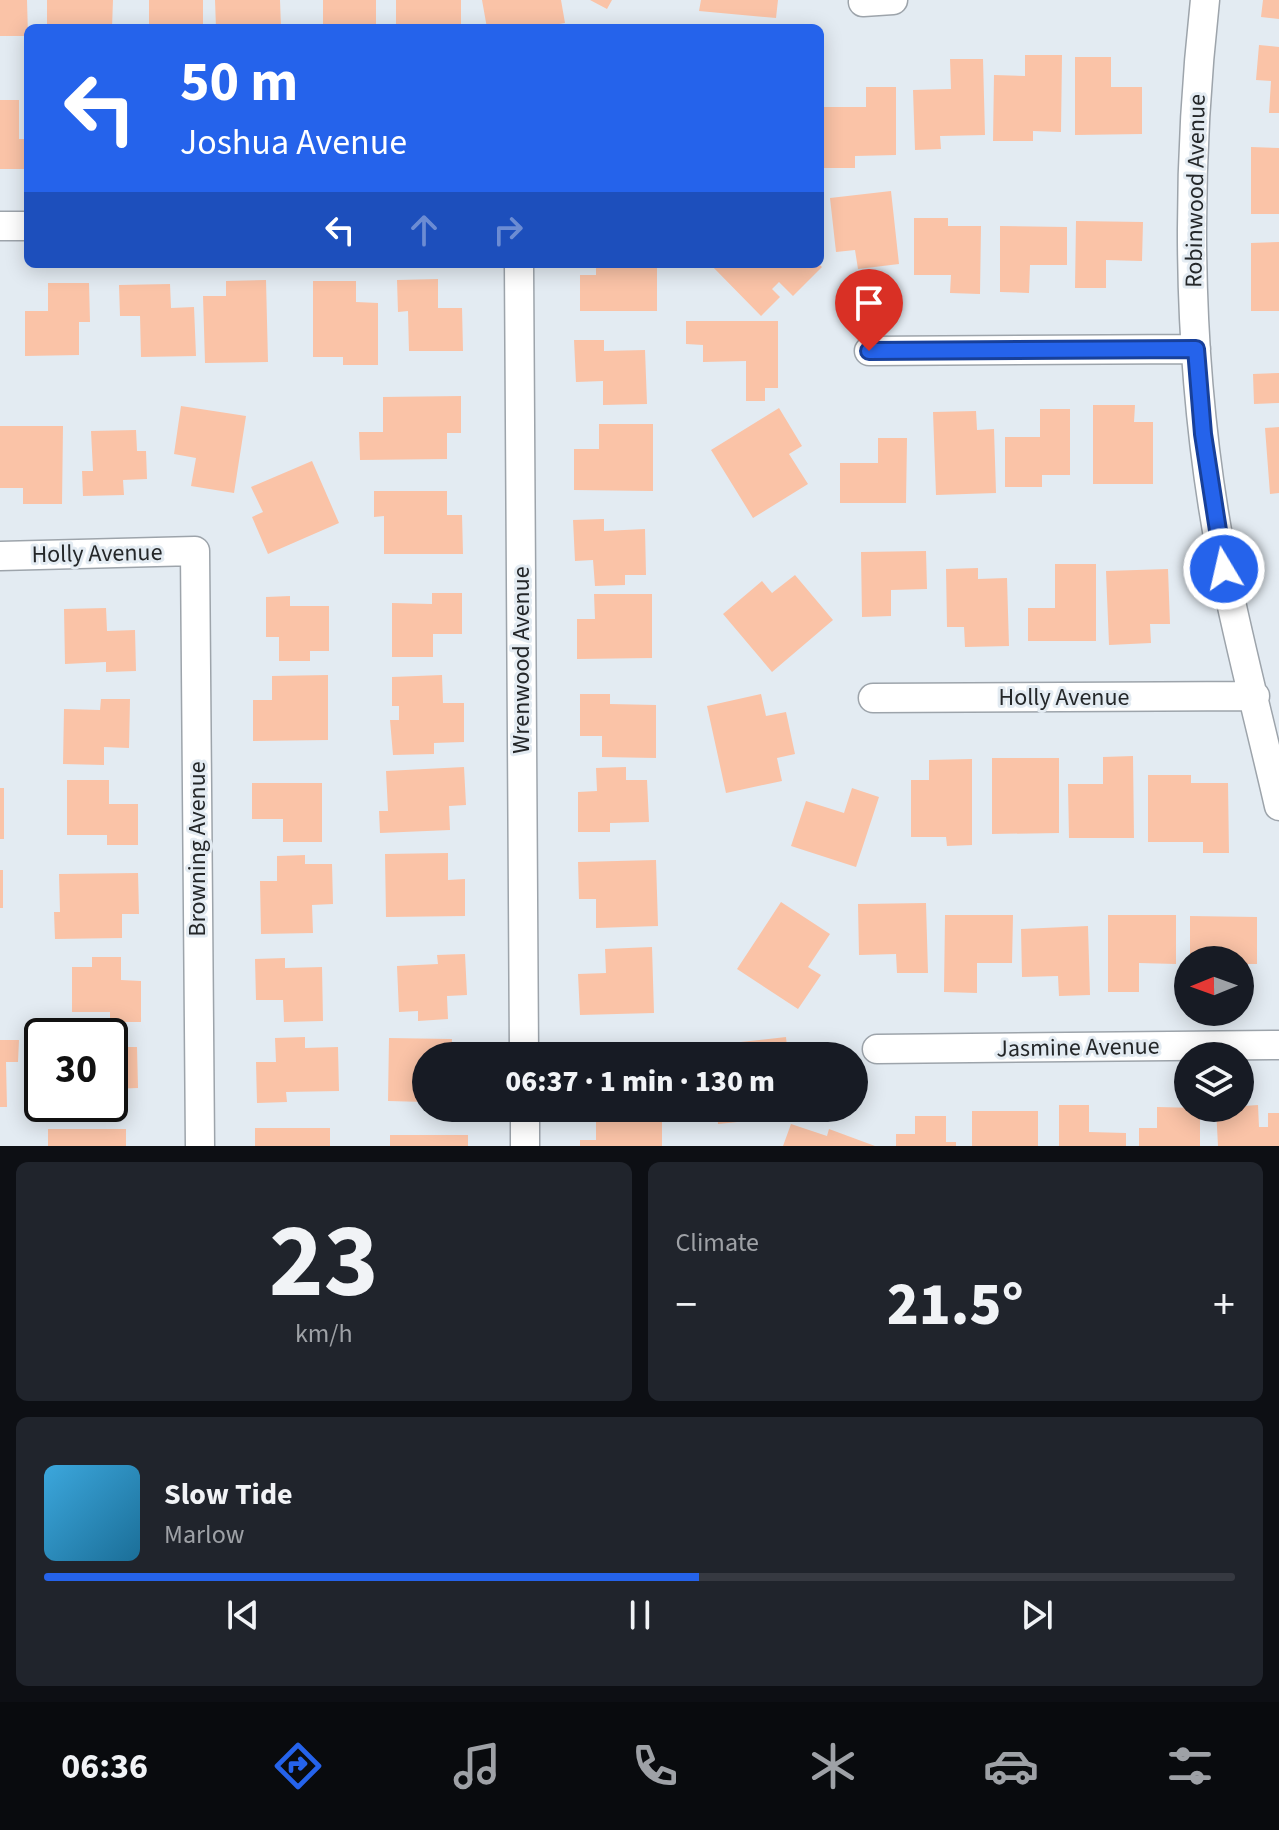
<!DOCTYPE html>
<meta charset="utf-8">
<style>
:root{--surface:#171b24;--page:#20242c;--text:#f1f3f6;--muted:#9ea1a6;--line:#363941;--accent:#2563eb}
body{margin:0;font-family:"Source Sans 3",sans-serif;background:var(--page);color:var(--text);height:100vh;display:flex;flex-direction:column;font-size:30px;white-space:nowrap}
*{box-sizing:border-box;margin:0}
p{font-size:26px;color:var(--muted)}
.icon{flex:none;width:44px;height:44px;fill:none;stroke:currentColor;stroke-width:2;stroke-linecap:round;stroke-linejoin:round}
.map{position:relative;height:1146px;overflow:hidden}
.drawer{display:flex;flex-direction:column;gap:16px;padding:16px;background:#0d0f14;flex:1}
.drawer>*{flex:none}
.top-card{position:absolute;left:24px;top:24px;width:800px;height:244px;border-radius:12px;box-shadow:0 4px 20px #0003;background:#2563eb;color:#fff;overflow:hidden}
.needle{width:52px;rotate:269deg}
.controls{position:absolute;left:1174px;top:946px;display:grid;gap:16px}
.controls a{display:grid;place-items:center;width:80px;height:80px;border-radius:50%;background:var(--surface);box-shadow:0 4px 20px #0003;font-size:40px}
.speed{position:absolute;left:24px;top:1018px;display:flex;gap:16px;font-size:40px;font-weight:700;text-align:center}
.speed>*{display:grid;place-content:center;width:104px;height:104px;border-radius:50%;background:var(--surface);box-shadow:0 4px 20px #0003;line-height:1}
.speed .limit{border:4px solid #111;border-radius:12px;background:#fff;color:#111}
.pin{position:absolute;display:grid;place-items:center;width:68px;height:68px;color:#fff;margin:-82px -34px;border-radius:50% 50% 50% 0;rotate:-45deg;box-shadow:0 0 8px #0007}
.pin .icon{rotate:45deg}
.me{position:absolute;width:88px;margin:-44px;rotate:351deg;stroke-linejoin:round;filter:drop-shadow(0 0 6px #0008)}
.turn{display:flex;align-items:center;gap:28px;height:168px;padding:0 24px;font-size:36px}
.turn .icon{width:104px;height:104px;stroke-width:2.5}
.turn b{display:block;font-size:56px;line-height:68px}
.lanes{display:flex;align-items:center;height:76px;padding:0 24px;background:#0003;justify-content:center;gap:40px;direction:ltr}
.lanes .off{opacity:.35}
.big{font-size:60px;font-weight:800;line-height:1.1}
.drawer .widget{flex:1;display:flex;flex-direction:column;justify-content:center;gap:12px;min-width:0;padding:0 28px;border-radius:12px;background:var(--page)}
.drawer .dial{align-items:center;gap:0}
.dial b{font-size:104px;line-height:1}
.song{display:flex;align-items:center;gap:24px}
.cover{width:96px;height:96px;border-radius:12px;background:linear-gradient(135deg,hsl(200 70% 55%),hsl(200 70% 35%))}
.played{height:8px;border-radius:4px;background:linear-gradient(90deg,var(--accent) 55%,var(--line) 55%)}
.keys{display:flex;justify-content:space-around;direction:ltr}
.heat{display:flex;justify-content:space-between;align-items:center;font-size:44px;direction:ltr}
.drawer .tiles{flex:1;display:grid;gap:16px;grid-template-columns:1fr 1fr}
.widget:last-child{grid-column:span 2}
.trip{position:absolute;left:412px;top:1042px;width:456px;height:80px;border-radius:40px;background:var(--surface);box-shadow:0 4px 20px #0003;font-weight:800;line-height:80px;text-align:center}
.dock{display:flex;height:128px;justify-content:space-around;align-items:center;background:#090b0e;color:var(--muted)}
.dock .icon{width:56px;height:56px}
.dock .on{color:var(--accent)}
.dock b{font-size:36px;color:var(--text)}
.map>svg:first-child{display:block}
.building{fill:#fac3a7}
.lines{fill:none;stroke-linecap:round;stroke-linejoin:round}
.minor-casing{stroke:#9da4ab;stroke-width:31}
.minor{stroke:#fff;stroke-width:28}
.route-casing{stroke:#184099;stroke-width:20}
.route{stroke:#2563eb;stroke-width:14}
.labels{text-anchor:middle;stroke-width:6;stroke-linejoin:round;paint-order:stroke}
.street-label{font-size:24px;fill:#242729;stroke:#e3ebf2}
</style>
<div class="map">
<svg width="1279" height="1146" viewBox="0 0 1279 1146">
<rect width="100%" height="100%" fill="#e3ebf2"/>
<path class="building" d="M0,0H27L28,36H0Z
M47,0H113L112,28H47Z
M149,0H203V28L149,24Z
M215,0H280L281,28H216Z
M323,0H376V28H323Z
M396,0H461V28H396Z
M482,0H561L565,23L536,28H487Z
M590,0H612L607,9Z
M701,0H778L776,18L699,11Z
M1263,0H1279V19L1261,17Z
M1259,45L1279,47V113H1269L1271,81L1256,80Z
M1025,55H1062L1061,132L1033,131V141H993L994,75L1025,76Z
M1075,57H1111V87H1142V134L1075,135Z
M950,59H983L985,135L940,136L941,149L915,150L913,90L951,89Z
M866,87H896V155L855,156V168H820V107H866Z
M0,100H19V139H28V169H0Z
M1251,147L1279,148V214H1251Z
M891,191L899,264L858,269L855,250L836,252L830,198Z
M914,218H948V226H981L980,294L950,293L951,275H914Z
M1076,221L1143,222L1142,261L1106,260V288H1075Z
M1000,226L1067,227V265H1030L1029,293L1000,292Z
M1279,242V311H1251V243Z
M596,264H657V311H580V275H596Z
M710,264H819L822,267L793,296L779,282L772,289L780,297L761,316Z
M438,279V308H462L463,351H409L408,311L398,312L397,280Z
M266,280L268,362L205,363L203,296H226V281Z
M313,281H356V302L378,303V365H343V357H313Z
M48,283H89L90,322H79V355L25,356V311H48Z
M170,284L171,308L194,307L196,356L141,357L140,316H120L119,285Z
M686,321H778V388H765V401H746V361L703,362V345L686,344Z
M574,340H604V351L645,350L647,404L603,405V381L576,382Z
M1279,373V403L1254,404L1253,374Z
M461,396V433H447V459L360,460L359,432H383V397Z
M1093,405H1135L1134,422H1153V484H1093Z
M181,406L246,416L234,493L191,486L196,458L174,454Z
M779,408L802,446L789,454L808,484L753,518L711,450Z
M1040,409H1070V475H1042V487H1005V437H1040Z
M976,411L977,430L994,429L996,493L936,495L933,412Z
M599,424H653V491L574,490V449H599Z
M0,426H63L62,504H23V488H0Z
M1279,427V493L1270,494L1265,428Z
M136,430L137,451H146L147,479L123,480L124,495L83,496L82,471H93L91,431Z
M878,438H907L906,503H840V463H878Z
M312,461L339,523L268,554L252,517L263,512L251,487Z
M374,491H447V515H462L463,554H384V516L374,517Z
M604,519V531L645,529L646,575H625V585L595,586L593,560L575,561L573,520Z
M926,551L927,589L891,590V616L862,617L861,552Z
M1055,564H1096V641H1028V608H1055Z
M978,568V579L1007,578L1009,646L965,647L964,627H947L946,569Z
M1168,569L1170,624H1150L1151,643L1109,645L1106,571Z
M795,575L833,620L772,672L723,614L762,581L772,593Z
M432,593H462V634H433V657H392V603L432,604Z
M594,594H652V658L577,659V619H595Z
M290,596V606H329V651H310V661H279V637H266V597Z
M106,608L107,631L135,630L136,671L106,672V662L65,664L64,609Z
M328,675V740L253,741V700H272V676Z
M442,675L443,703H464V742L434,743V754L393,755L390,720H399V706H392V677Z
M580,694H610V704L656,705V758L602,757V736H580Z
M761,694L766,716L786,712L795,754L777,758L782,781L726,793L707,706Z
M101,699H130L129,748L104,747V765L63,764L64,709L100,710Z
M1133,756L1134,838H1069L1068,784H1103V757Z
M992,758H1059V833L992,834Z
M972,759V845L947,846L946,837H911V780H929V760Z
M464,767L466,805L449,806L450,830L380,833L379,811H388L386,771Z
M626,767V780H647L649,822L610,823V832H578V792L597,791L596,768Z
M1148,775H1191V783H1228L1229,853H1203V842H1148Z
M67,780H109V804H138V845H107V835H67Z
M252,783H322V842H283V819H252Z
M0,788H4V839H0Z
M852,788L879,797L856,867L791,846L806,801L844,813Z
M448,853V880L465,879V916L386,917L385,854Z
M305,855V864H332L333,904L312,905L313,933L261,934L260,881H277V856Z
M656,860L658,926L596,928V899H579L578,862Z
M0,870H3V908H0Z
M138,873L139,914H122V938L55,939L54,912H60L59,874Z
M781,902L830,934L808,967L821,975L798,1009L737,969Z
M926,903L928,973H897L896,954L859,955L858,904Z
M945,915H1013L1012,963H977V993L944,992Z
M1108,915H1176V964L1139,963V992H1108Z
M1190,916L1257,917V964H1240V960H1190Z
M1088,926L1090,995L1059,996L1058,976L1022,977L1021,929Z
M652,947L654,1013L580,1015L578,974L606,973L605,949Z
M465,954L467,995L447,996L448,1019L418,1021V1011L399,1012L397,966L438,964L437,955Z
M92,957H121V980L141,981V1022H110V1012H72V967H92Z
M285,958V968L322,967L323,1021L284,1022L283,1000H256L255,959Z
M305,1037V1048L338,1047L339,1091L286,1092L287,1102L257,1103L256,1062H276L275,1038Z
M786,1037L788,1056H723L722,1044Z
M389,1038L452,1039L451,1056H426V1102L388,1101Z
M0,1040H19L18,1062H6L7,1107H0Z
M615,1042V1056H585V1043Z
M110,1047H137L138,1088L110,1089Z
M66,1104H110V1111L67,1112Z
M1059,1105H1089V1132L1126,1133V1146H1059Z
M1258,1105L1259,1127H1268V1113H1279V1146H1218L1216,1108Z
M1157,1107L1200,1108V1146H1139V1128H1157Z
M717,1108H786L787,1117L718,1124Z
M972,1111H1038V1146H972Z
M596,1115H662V1146H580V1140H596Z
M915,1116H946V1142H956V1146H896V1134H915Z
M791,1124L827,1136L829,1129L875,1146H783Z
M255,1128H330V1146H255Z
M48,1129H126V1146H48Z
M390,1135H468V1146H390Z"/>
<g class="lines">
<defs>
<path id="minor" d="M1205,0C1184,190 1187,381 1224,569C1240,648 1261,727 1279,806
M863,2L893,0
M0,226H28
M519,264L524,1056
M869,351L1196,349
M0,556L195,551L200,1146
M873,698L1255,696
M877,1049L1279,1045
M525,1108V1146"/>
</defs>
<use href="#minor" class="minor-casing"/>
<use href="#minor" class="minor"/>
</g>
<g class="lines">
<defs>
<path id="route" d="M869,351L1196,349L1203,434L1224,569"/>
</defs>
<use href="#route" class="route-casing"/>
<use href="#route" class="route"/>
</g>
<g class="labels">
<g class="street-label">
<text transform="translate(1195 191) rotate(-89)" y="8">Robinwood Avenue</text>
<text transform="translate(97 553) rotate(-1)" y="8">Holly Avenue</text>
<text transform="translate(521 660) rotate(-90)" y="8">Wrenwood Avenue</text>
<text x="1064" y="705">Holly Avenue</text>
<text transform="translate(197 849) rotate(-90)" y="8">Browning Avenue</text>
<text transform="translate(1078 1047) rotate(-1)" y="8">Jasmine Avenue</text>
</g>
</g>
</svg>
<div class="controls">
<a><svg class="needle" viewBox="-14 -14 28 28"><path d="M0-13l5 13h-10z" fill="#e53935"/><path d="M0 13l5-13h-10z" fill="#9ea1a6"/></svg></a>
<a><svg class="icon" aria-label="layers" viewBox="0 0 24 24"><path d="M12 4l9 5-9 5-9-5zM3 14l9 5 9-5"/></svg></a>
</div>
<div class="speed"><div class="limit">30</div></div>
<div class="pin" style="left:869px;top:351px;background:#d93025"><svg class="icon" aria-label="arrive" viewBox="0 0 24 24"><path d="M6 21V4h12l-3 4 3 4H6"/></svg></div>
<svg class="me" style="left:1224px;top:569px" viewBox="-20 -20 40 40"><circle r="17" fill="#2563eb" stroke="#fff" stroke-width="3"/><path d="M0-11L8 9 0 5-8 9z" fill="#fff"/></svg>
<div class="trip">06:37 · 1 min · 130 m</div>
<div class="top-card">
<div class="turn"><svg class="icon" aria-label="left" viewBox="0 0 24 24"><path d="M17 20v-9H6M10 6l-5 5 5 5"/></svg><div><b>50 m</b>Joshua Avenue</div></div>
<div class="lanes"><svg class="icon" aria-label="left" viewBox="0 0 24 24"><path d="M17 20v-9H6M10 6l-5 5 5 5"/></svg><svg class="icon off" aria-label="ahead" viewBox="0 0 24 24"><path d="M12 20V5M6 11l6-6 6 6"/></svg><svg class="icon off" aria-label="right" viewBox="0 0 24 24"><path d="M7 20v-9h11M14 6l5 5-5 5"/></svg></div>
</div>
</div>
<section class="drawer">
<div class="tiles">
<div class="widget dial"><b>23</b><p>km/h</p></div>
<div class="widget"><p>Climate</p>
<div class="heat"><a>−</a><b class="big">21.5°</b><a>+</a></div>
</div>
<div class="widget">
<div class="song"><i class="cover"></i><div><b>Slow Tide</b><p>Marlow</p></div></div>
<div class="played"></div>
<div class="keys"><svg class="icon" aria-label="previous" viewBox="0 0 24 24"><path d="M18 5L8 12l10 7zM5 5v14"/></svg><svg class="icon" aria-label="pause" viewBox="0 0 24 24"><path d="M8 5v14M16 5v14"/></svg><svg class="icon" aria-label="next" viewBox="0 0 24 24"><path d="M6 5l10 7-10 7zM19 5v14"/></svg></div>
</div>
</div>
</section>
<nav class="dock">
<b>06:36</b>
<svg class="icon on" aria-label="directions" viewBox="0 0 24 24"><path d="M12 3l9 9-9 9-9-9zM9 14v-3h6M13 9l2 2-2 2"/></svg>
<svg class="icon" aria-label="music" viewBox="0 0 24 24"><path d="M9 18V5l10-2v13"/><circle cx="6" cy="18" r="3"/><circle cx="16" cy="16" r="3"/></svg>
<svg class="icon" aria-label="phone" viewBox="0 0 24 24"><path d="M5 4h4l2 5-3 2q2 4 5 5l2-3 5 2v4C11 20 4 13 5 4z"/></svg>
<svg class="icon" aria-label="climate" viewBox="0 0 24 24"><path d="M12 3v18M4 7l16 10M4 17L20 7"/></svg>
<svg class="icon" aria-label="car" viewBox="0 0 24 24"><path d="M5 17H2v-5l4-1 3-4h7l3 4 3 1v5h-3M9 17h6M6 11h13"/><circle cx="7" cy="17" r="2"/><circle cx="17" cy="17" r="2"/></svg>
<svg class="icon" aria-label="filters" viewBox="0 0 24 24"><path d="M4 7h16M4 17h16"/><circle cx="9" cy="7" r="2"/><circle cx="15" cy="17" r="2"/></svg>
</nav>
